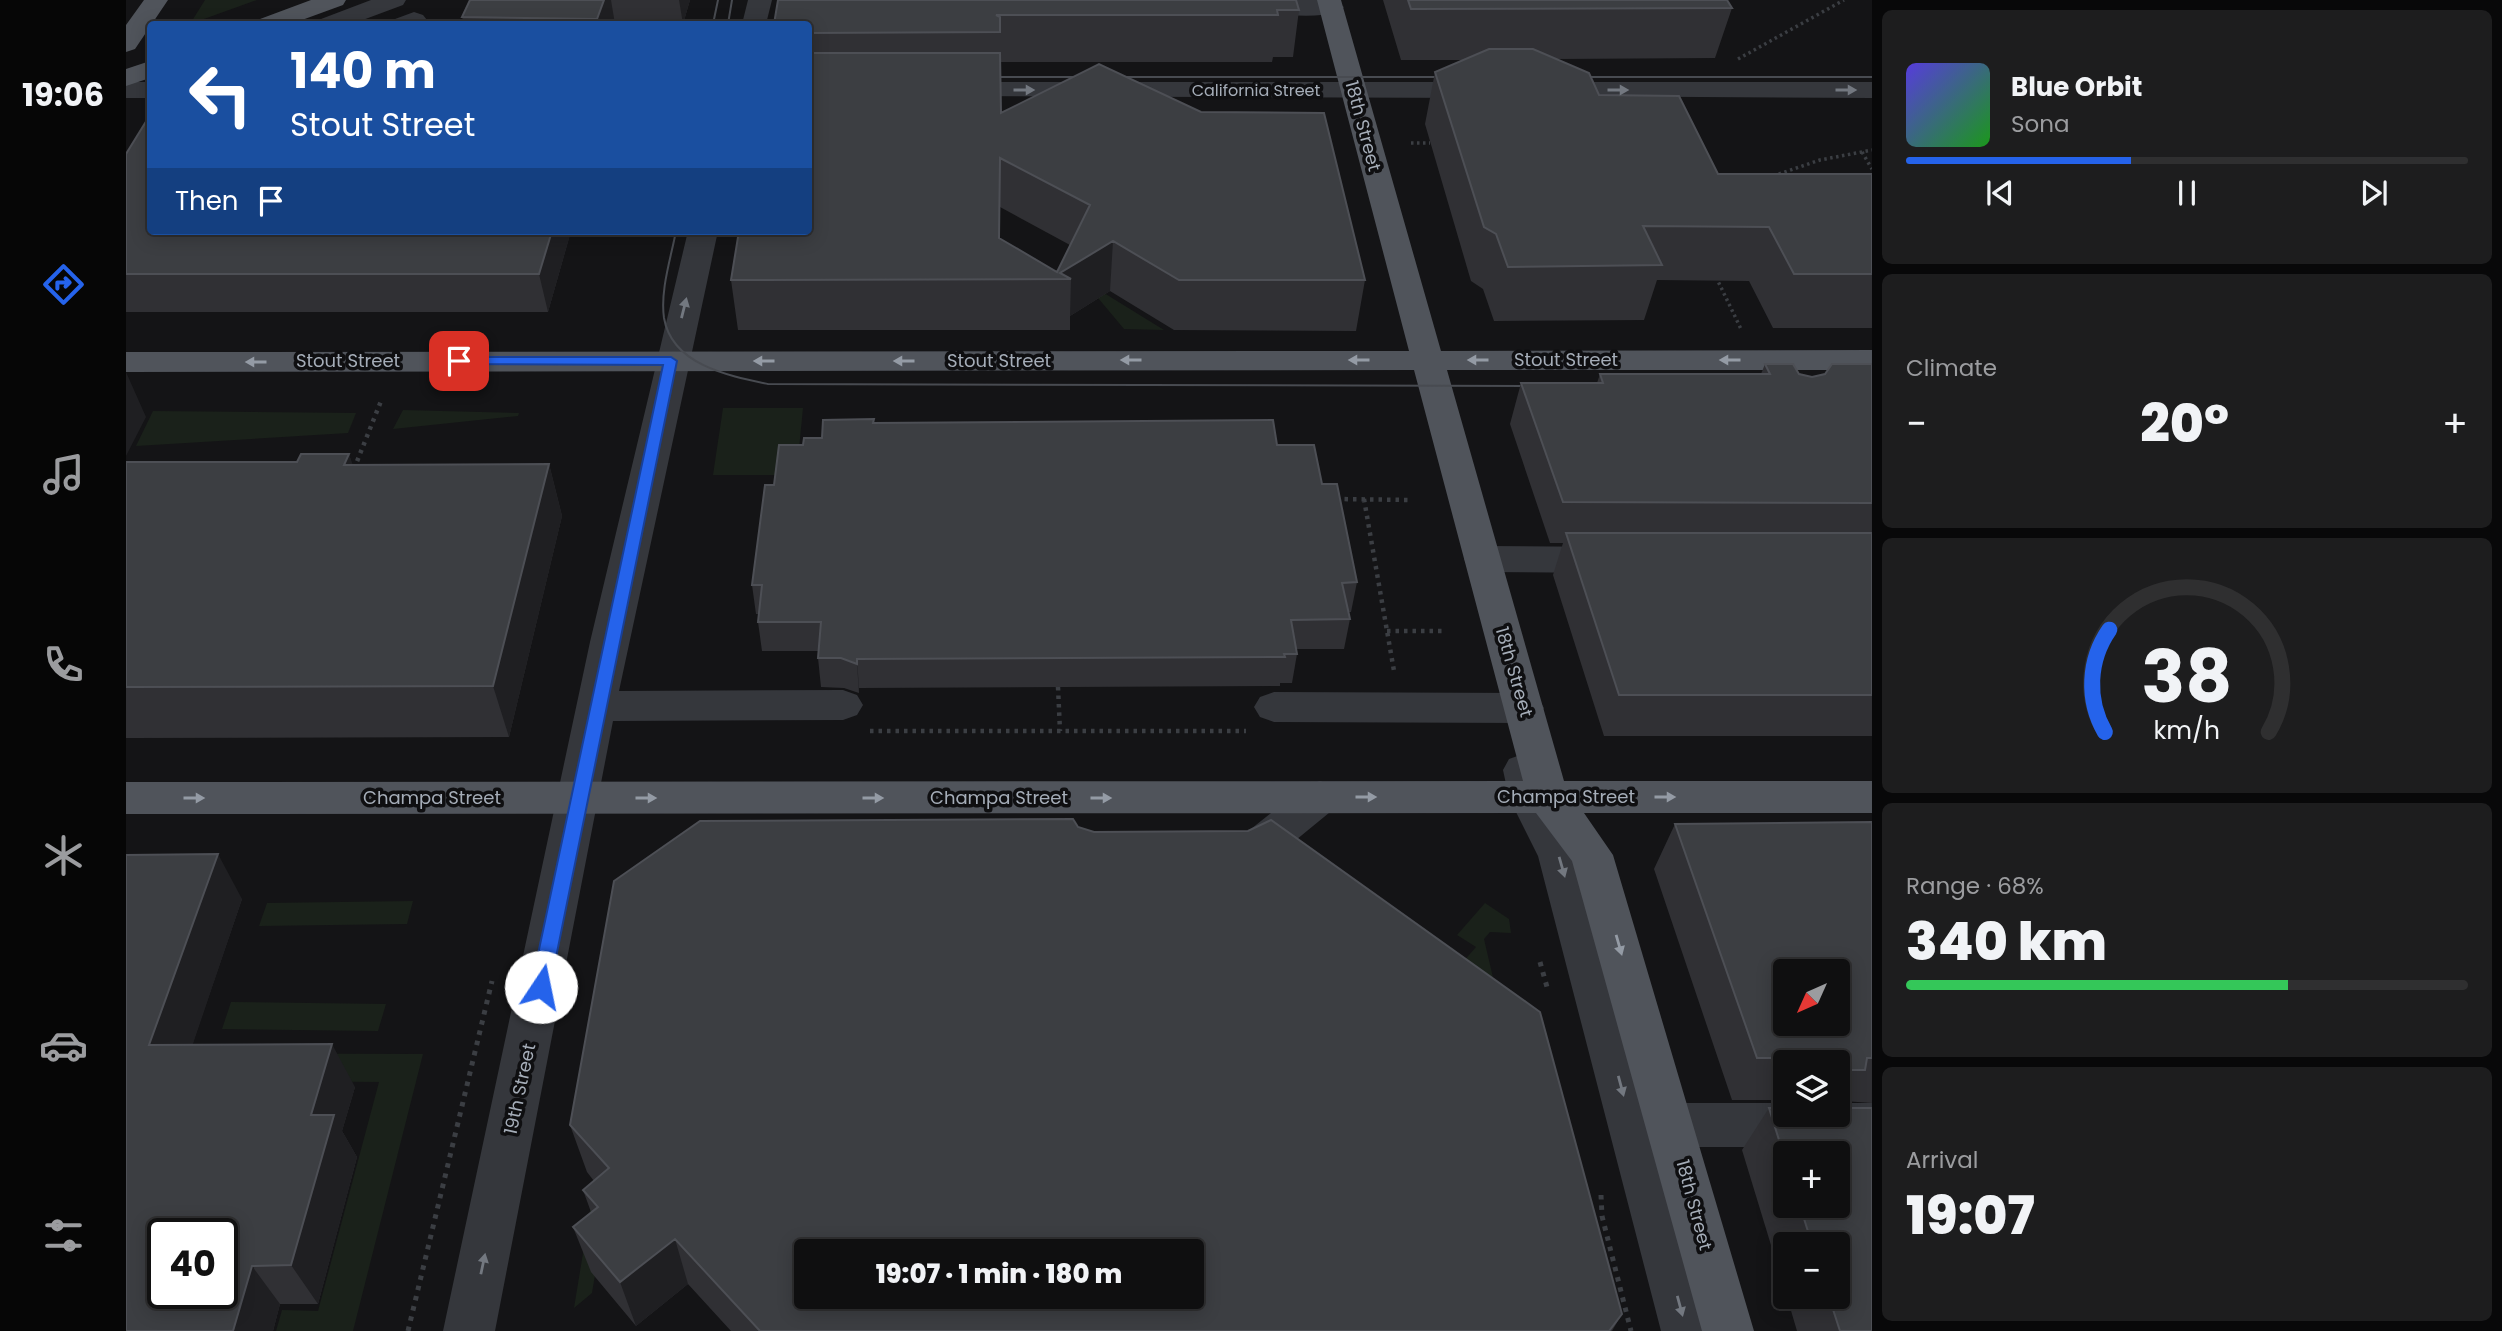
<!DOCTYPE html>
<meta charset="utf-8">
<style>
:root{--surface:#0f0f10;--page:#1d1d1e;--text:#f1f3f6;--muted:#9b9c9f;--line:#2f2f30;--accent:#2563eb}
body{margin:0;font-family:Poppins,sans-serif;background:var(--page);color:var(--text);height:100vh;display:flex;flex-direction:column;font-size:26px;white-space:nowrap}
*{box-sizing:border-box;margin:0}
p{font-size:23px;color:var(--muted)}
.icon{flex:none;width:38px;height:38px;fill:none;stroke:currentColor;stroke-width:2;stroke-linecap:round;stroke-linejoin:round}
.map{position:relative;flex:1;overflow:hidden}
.details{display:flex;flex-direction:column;gap:10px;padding:10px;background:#080809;width:630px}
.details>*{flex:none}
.guide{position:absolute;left:21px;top:21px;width:665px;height:214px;border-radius:7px;box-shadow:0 4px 18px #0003,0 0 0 2px var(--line);background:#1a4fa0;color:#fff;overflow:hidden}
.needle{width:46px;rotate:225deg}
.fabs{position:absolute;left:1647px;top:959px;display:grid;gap:14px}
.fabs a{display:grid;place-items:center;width:77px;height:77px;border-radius:7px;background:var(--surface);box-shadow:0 4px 18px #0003,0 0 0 2px var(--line);font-size:35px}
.speed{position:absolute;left:21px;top:1218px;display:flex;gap:14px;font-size:35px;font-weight:700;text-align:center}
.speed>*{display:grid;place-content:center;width:91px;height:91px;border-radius:50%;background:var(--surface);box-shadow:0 4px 18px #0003,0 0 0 2px var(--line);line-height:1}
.speed .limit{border:4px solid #111;border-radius:10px;background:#fff;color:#111}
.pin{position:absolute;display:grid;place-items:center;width:60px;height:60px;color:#fff;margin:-30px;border-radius:14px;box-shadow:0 4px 10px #0006}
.me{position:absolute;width:77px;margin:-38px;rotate:11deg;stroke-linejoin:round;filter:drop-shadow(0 0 5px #0008)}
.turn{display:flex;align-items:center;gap:24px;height:147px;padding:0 28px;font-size:32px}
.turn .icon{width:91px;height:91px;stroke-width:2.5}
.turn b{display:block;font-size:49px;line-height:60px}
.then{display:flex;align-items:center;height:66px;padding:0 28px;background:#0003;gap:14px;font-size:26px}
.big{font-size:52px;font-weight:800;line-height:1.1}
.details .tile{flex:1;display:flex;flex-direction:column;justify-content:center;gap:10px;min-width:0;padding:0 24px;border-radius:10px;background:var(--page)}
.details .dial{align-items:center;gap:0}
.dial svg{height:182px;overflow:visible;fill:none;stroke:var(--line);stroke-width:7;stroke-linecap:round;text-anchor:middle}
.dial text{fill:var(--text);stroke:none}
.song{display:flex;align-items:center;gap:21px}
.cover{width:84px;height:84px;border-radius:10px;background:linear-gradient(135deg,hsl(250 70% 55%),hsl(120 70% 35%))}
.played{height:7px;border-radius:4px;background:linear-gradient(90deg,var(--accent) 40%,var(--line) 40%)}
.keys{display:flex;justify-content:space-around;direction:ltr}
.heat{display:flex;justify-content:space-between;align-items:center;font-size:38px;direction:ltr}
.charge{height:10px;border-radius:5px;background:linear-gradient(90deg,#34c759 68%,var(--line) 0)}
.trip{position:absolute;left:668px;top:1239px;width:410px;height:70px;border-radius:7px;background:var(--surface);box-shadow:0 4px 18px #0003,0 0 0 2px var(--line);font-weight:800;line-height:70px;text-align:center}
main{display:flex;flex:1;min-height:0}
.tabs{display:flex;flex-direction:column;width:126px;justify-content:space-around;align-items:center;background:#060606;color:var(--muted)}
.tabs .icon{width:49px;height:49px}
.tabs .selected{color:var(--accent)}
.tabs b{font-size:32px;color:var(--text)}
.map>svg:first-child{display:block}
.green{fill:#1a211a}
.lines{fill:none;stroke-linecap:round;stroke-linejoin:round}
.path-far2{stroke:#3b3e43;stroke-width:3.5;stroke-dasharray:2.5 3.5;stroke-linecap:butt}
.path-far1{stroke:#3b3e43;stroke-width:4.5;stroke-dasharray:3.5 5;stroke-linecap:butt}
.path{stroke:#3b3e43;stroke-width:5;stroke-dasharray:4.5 6;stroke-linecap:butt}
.minor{fill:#35373c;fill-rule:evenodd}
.major{fill:#50545b;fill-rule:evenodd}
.tram{stroke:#484b51;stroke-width:2}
.wall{fill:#303034;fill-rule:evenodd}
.shaded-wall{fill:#1f1f22}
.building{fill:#3c3e42;stroke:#4d4f55;stroke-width:2;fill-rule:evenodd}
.oneway{fill:#737880}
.oneway2{fill:#949ba5}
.route{fill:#2563eb;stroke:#184099;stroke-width:2}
.labels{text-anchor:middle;stroke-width:7;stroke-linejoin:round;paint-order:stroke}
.far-street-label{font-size:16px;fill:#a5adb8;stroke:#0f0f11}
.street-label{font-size:18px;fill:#a5adb8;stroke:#0f0f11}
</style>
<main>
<nav class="tabs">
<b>19:06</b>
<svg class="icon selected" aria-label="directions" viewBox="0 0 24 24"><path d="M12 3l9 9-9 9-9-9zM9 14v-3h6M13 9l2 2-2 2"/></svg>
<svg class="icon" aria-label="music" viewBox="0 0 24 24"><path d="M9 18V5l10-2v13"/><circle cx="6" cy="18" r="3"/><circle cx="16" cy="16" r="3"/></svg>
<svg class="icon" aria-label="phone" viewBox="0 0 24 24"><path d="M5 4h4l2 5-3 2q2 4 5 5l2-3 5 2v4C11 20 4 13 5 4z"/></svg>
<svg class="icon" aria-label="climate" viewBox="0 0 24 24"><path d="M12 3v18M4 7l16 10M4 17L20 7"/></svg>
<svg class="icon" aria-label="car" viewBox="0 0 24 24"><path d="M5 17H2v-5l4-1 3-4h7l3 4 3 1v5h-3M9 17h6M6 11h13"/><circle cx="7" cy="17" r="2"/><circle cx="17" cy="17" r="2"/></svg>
<svg class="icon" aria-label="filters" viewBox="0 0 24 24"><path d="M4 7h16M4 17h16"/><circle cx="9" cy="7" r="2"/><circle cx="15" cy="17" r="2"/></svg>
</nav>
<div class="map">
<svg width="1746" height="1331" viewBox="0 0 1746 1331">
<rect width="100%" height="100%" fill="#141416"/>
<path class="green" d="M79,0H131L64,24Z
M957,280L1038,330L998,329Z
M597,408H677L671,470H649V475H587Z
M277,410L393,413L392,416L267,429Z
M27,411L230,413L222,433L10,446Z
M287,901L281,924L133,926L141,903Z
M1359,903L1383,919L1385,933L1364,932L1358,939L1376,1016L1336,963L1350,947L1331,935Z
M105,1002L260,1004L252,1031L96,1029Z
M0,1053L297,1054L227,1331H150L156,1310L192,1311L253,1082L0,1080Z
M467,1192L480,1209L466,1293L448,1308Z"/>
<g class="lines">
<path class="path-far2" d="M1612,59L1718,0
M1285,143H1304
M1736,152L1746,169
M1647,176L1694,160L1746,150
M1590,277L1615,329"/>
<path class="path-far1" d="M228,469L255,401
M1210,499L1284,500
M1238,499L1268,671
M1261,631H1316
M932,687L934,731
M744,731H1120"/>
<path class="path" d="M1414,962L1421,987
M1475,1195L1476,1216L1505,1331
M282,1331L366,981"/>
<path class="minor" d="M245,0H280L277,5L226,24H191L195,19Z
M622,0H646L640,24H616Z
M1153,0H1207L1218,7L1214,12C1194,17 1166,17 1146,12L1142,7Z
M288,12L297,15L301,20L298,24H265L269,19Z
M0,82H24V98H0Z
M824,82H1359L1368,84L1372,90L1368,96L1359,98L815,96L811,90L815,84Z
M1419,82H1746V98L1410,96L1406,90L1410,84Z
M562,231H592L493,691L717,690L731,695L737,705L731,715L717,720L487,721L369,1331H317L464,642Z
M1356,546L1484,547L1497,551L1502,560L1497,569L1484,573L1356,572L1343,568L1338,559L1343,550Z
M1148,692L1398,693L1412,698L1418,708L1412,718L1398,723L1148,722L1134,717L1128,707L1134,697Z
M1397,754L1411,759L1425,798L1454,856L1527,1115L1529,1110L1546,1103H1659V1115H1712V1103H1746V1147H1546L1534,1142L1587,1331H1535L1412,856L1383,798L1377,770L1383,759Z
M1194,781L1209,786L1215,797L1209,808L1131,872L1116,877L1101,872L1095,860L1101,848L1179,786Z"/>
<path class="major" d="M18,0H42L9,49L0,52V25Z
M185,0H220L217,5L165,24H130L134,19Z
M1191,0H1215L1315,351L1746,350V370H1321L1438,781H1746V813H1458L1487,855L1628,1331H1576L1446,861L1410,813L0,814V782L1397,781L1288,370L0,372V352L1283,351Z
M24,61V78L0,86V69Z"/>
<path class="tram" d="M587,24L592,0
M602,24L606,0
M854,77H1326
M1445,77H1746
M550,231C545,258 534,290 538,318C546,365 603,376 642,384L1415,386"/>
</g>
<path class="wall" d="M344,0H564L557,24H338L336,17Z
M652,0L1173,10L1167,57H1147L1146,62H874L875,113L1239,280L1230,331L1048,330L984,291L944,316V330H612L605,280L682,231V24ZM874,207L944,245L931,272L874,239Z
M1257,0H1601L1606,8L1589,58L1431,59L1473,95L1592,174H1746V328H1647L1623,281L1531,280L1518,320L1368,321L1357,289L1345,281L1299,124L1309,72L1338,60H1275Z
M0,154L24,231H445L422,312H0Z
M1639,364L1686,377L1746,364V736H1478L1427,575L1437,543H1424L1384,424L1395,383H1471L1474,374H1635Z
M748,423L1151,445L1196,484L1231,582L1225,612H1222L1224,619L1218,649H1170L1171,654L1166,683H1154V686L733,688V693L718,688L695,687L692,658V651H636L632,622L633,614H630L626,585L648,485L677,445L696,438Z
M223,454L226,465L423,464L436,516L383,737L0,738V462H171Z
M1746,822V1103L1717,1101L1712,1108L1746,1331H1671L1661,1297H1712V1244H1659V1291L1616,1150L1643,1108L1712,1115V1062H1659V1100H1606L1528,869L1549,824ZM1659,1153L1712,1206H1659Z
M952,827L1496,1314L1486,1331H605L562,1284L510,1326L465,1272L447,1227L465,1212L457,1190L468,1181L461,1172L444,1125Z
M0,855L116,899L66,1045L229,1087L216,1131L231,1157L192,1304H154L147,1331Z"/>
<path class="shaded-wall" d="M478,0H485L489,24H472L471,19Z
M553,0H564L557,24Z
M426,231H445L422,312L413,274Z
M987,241L984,291L944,316L945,279L934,273Z
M0,372L20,417L0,456Z
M223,454L241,506L218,465Z
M423,464L436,516L383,737L367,686Z
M731,659L733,688V693L731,664Z
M92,854L116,899L52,1088L23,1045Z
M206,1044L229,1087L216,1131L231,1157L192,1304L165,1265L185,1115Z
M549,1239L562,1284L510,1326L494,1282Z
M126,1266L154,1304L147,1331H107Z"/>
<path class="building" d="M344,0H478L471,19L336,17Z
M652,0H1170L1173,10H1151L1152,15H870L874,17V32L682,33V24H648Z
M1282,0H1601L1606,8L1285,9Z
M1363,49H1407L1463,73L1473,95L1553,96L1592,174H1746V274H1668L1643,227L1517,226L1536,265L1382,267L1370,234L1358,227L1309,72Z
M682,53H874L875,113L973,64L1075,112L1198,113L1239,280H1053L987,241L934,273L945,279L605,280L613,231H682ZM874,158L964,205L931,272L873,238Z
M24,115V231H426L413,274H0V154Z
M1639,364H1667L1673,374L1686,377L1699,374L1706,364H1746V503L1437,502L1395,383H1477L1474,374H1644Z
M748,419L747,423L1147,420L1151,445H1188L1196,484H1211L1231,582L1216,583L1224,619L1165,620L1171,654H1158L1159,657L731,659V664L715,658H692L695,622H632L636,585H626L639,485H648L653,445H677L678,438H696L697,420Z
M175,454H223L218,465L423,464L367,686L0,687V462H171Z
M1440,533H1746V695H1493Z
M947,819L952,827L968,832L1122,831L1145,820L1414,1012L1496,1314L1483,1331H634L549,1239L494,1282L447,1227L472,1207L457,1190L483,1168L444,1125L488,881L574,821ZM681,1251H1066V1297H681Z
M1746,822V1058H1741L1739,1070H1712V1062H1688L1687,1058H1631L1549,824ZM1659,971H1712V1024H1659Z
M92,854L23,1045L206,1044L185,1115H208L165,1265L126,1266L107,1331H0V855ZM37,1234H96V1293H37Z
M1643,1108H1659V1115H1712V1108H1746V1331H1714L1703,1297H1712V1244H1686L1674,1206H1712V1153H1659V1159Z"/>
<defs><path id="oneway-solid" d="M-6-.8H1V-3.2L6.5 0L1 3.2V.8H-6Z" transform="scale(1.75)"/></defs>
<g class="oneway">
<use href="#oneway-solid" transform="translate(898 90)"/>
<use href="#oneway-solid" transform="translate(1492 90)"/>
<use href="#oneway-solid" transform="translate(1720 90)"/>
<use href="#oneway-solid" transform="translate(558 308) rotate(-76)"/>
<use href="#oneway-solid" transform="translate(1436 867) rotate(74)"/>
<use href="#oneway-solid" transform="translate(1495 1086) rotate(75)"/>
<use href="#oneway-solid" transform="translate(357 1264) rotate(-78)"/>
<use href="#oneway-solid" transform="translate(1554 1306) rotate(75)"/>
</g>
<g class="oneway2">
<use href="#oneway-solid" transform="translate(1005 360) rotate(180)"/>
<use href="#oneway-solid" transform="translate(1233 360) rotate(180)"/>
<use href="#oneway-solid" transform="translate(1352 360) rotate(-180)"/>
<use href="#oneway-solid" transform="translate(1604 360) rotate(-180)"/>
<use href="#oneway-solid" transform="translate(638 361) rotate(180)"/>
<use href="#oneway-solid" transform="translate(778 361) rotate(180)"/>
<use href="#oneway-solid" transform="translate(130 362) rotate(180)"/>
<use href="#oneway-solid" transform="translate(1240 797)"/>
<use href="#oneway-solid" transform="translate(1539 797)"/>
<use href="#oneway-solid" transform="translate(68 798)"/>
<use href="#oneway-solid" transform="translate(520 798)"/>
<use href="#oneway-solid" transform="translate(747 798)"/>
<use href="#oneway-solid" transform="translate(975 798)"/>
<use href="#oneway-solid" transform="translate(1493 945) rotate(74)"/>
</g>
<path class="route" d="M333,357H545L551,361L424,987L421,993H408L405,987L537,365L328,364V358Z"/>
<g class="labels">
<g class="far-street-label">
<text x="1130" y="96">California Street</text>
</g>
<g class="street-label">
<text transform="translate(1237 126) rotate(75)" y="6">18th Street</text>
<text x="1440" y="366">Stout Street</text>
<text x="222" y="367">Stout Street</text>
<text x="873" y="367">Stout Street</text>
<text transform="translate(1388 672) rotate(74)" y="6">18th Street</text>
<text x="1440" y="803">Champa Street</text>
<text x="306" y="804">Champa Street</text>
<text x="873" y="804">Champa Street</text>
<text transform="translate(394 1089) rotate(-78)" y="6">19th Street</text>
<text transform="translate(1568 1205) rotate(75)" y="6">18th Street</text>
</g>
</g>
</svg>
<div class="fabs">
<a><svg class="needle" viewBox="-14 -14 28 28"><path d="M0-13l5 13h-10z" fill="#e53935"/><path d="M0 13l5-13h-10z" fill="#9b9c9f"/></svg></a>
<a><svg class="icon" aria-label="layers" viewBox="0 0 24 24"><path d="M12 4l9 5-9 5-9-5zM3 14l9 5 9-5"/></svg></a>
<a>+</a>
<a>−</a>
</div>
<div class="speed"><div class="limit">40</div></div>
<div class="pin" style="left:333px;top:361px;background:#d93025"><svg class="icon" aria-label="arrive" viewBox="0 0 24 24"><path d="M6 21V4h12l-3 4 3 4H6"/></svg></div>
<svg class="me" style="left:415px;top:987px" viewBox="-20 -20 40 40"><circle r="19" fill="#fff"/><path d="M0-13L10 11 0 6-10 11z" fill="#2563eb"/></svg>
<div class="trip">19:07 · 1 min · 180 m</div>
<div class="guide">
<div class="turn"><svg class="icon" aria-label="left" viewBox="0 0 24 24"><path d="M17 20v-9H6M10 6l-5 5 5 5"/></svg><div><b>140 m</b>Stout Street</div></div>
<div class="then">Then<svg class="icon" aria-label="arrive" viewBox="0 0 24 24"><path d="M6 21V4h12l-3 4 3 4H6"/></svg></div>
</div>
</div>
<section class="details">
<div class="tile">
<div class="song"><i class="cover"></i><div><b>Blue Orbit</b><p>Sona</p></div></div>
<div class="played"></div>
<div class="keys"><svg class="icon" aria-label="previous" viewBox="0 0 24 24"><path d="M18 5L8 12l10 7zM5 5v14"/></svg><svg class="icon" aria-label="pause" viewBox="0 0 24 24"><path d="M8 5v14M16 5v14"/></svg><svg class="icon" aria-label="next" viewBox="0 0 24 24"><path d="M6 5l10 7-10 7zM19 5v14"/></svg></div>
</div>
<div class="tile"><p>Climate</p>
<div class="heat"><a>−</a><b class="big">20°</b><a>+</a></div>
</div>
<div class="tile dial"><svg viewBox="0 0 100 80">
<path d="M14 69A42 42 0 1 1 86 69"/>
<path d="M14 69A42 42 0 0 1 16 24" stroke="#2563eb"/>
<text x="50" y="56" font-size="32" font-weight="700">38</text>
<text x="50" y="72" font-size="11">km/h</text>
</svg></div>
<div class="tile"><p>Range · 68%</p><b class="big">340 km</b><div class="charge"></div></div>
<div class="tile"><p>Arrival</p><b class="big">19:07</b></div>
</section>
</main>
